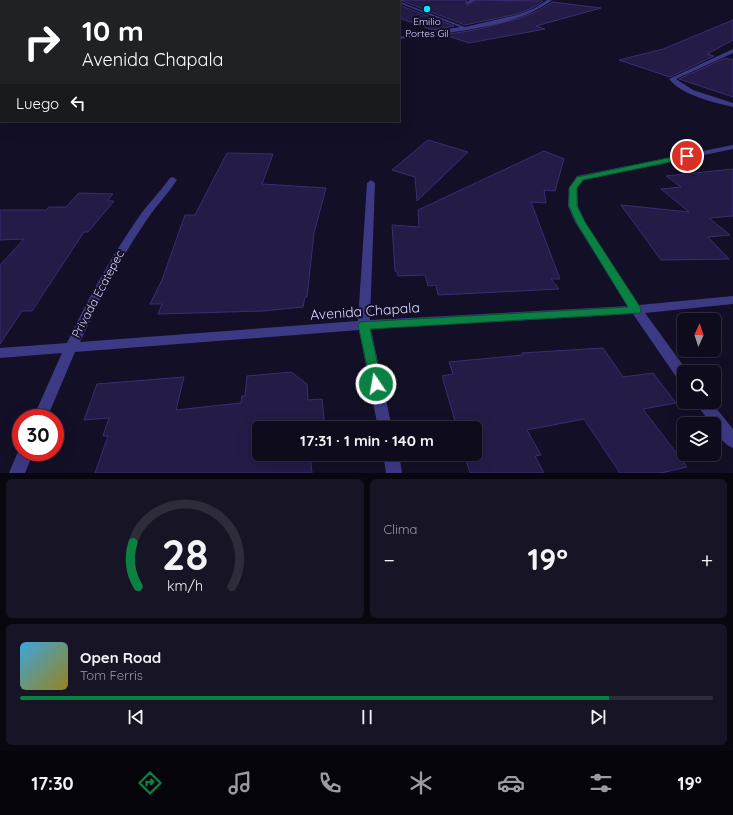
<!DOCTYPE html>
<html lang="es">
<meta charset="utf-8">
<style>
:root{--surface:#0e0b1c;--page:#171425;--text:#f1f3f6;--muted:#9b9ba3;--line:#2e2b3b;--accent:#0b8043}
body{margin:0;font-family:Quicksand,sans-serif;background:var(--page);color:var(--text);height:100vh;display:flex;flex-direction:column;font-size:15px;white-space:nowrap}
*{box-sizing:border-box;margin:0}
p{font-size:13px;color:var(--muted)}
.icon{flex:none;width:22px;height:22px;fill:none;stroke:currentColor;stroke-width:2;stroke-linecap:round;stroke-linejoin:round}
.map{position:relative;height:473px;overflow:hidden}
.details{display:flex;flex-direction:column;gap:6px;padding:6px;background:#08060f;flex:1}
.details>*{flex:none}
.banner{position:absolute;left:0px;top:0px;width:400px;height:122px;box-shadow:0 4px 16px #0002,0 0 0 1px var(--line);background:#202124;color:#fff;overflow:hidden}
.needle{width:26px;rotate:3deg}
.controls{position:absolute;left:677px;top:313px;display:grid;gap:8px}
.controls a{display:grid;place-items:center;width:44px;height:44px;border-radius:6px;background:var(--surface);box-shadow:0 4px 16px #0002,0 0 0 1px var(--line);font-size:20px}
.speed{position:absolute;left:12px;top:409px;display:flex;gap:8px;font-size:20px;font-weight:700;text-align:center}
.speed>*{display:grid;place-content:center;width:52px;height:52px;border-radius:50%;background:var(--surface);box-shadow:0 4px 16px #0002,0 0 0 1px var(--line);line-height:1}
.speed .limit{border:6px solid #d22;background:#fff;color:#111}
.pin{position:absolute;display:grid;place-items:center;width:34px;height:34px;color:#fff;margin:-17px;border:2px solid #fff;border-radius:50%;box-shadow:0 1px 4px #0007}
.me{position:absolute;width:44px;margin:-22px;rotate:348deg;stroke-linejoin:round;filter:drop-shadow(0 0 3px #0008)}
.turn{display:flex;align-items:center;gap:14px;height:84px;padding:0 16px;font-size:18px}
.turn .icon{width:52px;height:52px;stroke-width:2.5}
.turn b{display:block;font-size:28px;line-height:34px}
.then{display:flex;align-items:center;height:38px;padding:0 16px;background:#0003;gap:8px;font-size:15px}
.big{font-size:30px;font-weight:700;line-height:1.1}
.details .tile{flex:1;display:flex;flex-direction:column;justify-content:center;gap:6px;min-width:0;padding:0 14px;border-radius:6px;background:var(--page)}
.details .dial{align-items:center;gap:0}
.dial svg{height:104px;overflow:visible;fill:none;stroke:var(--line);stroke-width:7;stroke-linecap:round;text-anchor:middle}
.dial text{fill:var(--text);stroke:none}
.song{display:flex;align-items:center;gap:12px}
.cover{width:48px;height:48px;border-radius:6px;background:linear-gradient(135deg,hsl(200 70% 55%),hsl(50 70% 35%))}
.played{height:4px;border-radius:2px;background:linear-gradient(90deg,var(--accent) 85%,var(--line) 85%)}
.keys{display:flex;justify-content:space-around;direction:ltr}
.heat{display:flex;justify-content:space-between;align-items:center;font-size:22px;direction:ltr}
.details .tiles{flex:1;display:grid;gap:6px;grid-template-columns:1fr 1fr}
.tile:last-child{grid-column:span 2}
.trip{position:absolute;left:252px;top:421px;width:230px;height:40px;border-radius:6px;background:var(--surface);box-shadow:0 4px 16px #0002,0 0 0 1px var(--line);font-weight:700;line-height:40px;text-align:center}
.dock{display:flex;height:64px;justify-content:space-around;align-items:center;background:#06040b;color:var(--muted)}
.dock .icon{width:28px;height:28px}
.dock .current{color:var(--accent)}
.dock b{font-size:18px;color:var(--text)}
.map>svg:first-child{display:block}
.building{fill:#241b47;stroke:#3b2d73}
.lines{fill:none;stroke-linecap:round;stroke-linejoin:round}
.minor{fill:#3d3a85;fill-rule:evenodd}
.secondary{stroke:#6f6bff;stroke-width:10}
.route{fill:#0b8043;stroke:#07532c}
.poi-dot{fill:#00e5ff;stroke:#130f26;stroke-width:1.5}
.labels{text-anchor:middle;stroke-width:4;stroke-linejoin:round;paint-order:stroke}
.far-poi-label{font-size:10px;fill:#d9d4ff;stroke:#130f26}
.street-label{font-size:12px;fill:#d9d4ff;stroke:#130f26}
.near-street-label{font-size:14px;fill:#d9d4ff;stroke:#130f26}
</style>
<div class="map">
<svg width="733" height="473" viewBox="0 0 733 473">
<rect width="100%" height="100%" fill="#130f26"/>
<path class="building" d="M400,0H467L466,2L467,5L476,0L543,1L534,7L517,14L465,25Z
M552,2L601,8L536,26L545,29L469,43L445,35L479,29L520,18L538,11Z
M399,5L454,26L433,30L399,18Z
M733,20V40L707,54L714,56L670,77L619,60L663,49Z
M725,58L733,60V97L679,79Z
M428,140L468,152L417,201L415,177L392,170Z
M544,151L564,159L555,191L544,190L546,203L531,202L560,279H551L559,289L438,295L436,285L428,286L425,275L398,276L397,272L395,271L392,225L419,227L418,210Z
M227,153L273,154L262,184L326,188L314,233L307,297H305L303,307L263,311L158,314L162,304H150L162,280L185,215H195Z
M733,169V216L709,218L730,235L708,237L729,259L661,260L621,205L689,212L661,189L681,187L666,176Z
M79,193L113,194L107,201H114L88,232H84L32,311H22L0,344V265L24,239L0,240V210H46L49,207H66Z
M603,348L623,377L653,373L676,403L643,409L687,467L661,473H620L584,419L527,430L541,455L535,456L544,473H470L464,454H475V428H457L442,376L453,374L449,362L523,355L522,353Z
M291,372L307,384L308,400L322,399L325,428H259V454H310L312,473H95L108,436H103L109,418L84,420L97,384L184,377L176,410L241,403L242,396H245L247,376Z"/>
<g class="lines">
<path class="minor" d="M470,0H475L467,4V2Z
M547,0H552C517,28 443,33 399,39V37L460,27L399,3L398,1L465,27L517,15L535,8Z
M733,49V53L676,79L693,90L733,103V107C713,102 683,96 669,79Z
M0,76H1V80H0Z
M733,145V149L583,180L577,188L578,206L585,222L639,305L733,296V304L645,313L688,372H684V383L679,381L633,314L371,329L392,428H378L359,330L75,352L47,418H33L62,353L0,358V348L67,343C87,301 109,260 136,221C146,206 159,193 170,178L173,177L177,180C167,195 154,208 144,224C119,261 99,301 80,342L358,321L367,183L371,180L375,183L370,320L628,306L575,222L568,206L569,188L577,176Z
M695,402H711L733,429V448C725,445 714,433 714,424H711Z
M20,447L21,452H34L25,473H9Z
M383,454H399L402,473H386Z"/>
<path class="secondary" d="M140,1L145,0
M168,1L172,0
M0,22L1,21"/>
</g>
<path class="route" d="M687,154L690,155V158L583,180L577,188V206L585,222L640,307L641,310L640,313L370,329L382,384L381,388L376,389L372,388L358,325L360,322L628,307L576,222L569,206V188L577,177Z"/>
<circle class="poi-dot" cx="427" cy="9" r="4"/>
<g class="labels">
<g class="far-poi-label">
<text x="427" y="25">Emilio<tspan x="427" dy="12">Portes Gil</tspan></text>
</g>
<g class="street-label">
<text transform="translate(98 294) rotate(-62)" y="4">Privada Ecatepec</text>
</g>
<g class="near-street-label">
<text transform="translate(365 311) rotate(-4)" y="5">Avenida Chapala</text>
</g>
</g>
</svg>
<div class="controls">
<a><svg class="needle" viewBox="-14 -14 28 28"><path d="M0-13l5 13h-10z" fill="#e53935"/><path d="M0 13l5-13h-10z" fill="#9b9ba3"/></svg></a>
<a><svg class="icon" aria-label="search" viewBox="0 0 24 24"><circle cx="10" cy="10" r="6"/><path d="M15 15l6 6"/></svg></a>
<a><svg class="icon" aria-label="layers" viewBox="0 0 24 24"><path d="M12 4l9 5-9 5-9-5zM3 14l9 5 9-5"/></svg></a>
</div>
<div class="speed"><div class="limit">30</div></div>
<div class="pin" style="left:687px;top:156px;background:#d93025"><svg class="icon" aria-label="arrive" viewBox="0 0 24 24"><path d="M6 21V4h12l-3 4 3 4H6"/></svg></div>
<svg class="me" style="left:376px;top:384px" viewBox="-20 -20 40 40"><circle r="17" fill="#0b8043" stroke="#fff" stroke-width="3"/><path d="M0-11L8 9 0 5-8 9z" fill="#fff"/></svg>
<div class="trip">17:31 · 1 min · 140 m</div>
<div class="banner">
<div class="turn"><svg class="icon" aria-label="right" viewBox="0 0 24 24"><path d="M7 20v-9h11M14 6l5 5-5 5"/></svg><div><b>10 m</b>Avenida Chapala</div></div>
<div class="then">Luego<svg class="icon" aria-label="left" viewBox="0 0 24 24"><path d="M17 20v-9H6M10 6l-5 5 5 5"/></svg></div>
</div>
</div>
<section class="details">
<div class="tiles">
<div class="tile dial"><svg viewBox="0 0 100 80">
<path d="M14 69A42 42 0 1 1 86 69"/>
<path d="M14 69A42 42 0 0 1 10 35" stroke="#0b8043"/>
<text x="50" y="56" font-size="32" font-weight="700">28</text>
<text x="50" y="72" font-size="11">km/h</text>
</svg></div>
<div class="tile"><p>Clima</p>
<div class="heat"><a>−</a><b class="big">19°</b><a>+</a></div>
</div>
<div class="tile">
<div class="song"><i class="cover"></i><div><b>Open Road</b><p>Tom Ferris</p></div></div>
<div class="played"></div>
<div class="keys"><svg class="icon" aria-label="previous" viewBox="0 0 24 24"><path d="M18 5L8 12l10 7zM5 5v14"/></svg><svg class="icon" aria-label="pause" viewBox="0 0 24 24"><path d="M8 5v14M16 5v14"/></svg><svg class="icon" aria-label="next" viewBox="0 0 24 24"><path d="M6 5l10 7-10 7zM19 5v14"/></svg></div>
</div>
</div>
</section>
<nav class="dock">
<b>17:30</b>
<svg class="icon current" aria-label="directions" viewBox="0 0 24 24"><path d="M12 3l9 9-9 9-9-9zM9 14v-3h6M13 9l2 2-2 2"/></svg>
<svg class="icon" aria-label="music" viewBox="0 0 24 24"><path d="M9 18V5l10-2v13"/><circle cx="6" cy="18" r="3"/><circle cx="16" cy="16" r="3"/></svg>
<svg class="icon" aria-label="phone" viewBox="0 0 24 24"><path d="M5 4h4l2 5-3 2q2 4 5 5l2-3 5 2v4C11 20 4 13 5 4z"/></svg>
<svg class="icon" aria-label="climate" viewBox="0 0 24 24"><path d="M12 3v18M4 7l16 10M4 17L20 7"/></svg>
<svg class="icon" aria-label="car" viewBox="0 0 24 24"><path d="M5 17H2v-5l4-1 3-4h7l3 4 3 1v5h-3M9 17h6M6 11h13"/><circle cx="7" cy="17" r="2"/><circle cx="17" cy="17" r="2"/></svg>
<svg class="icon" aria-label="filters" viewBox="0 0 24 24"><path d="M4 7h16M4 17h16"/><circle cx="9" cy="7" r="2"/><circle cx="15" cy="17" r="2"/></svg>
<b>19°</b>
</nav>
